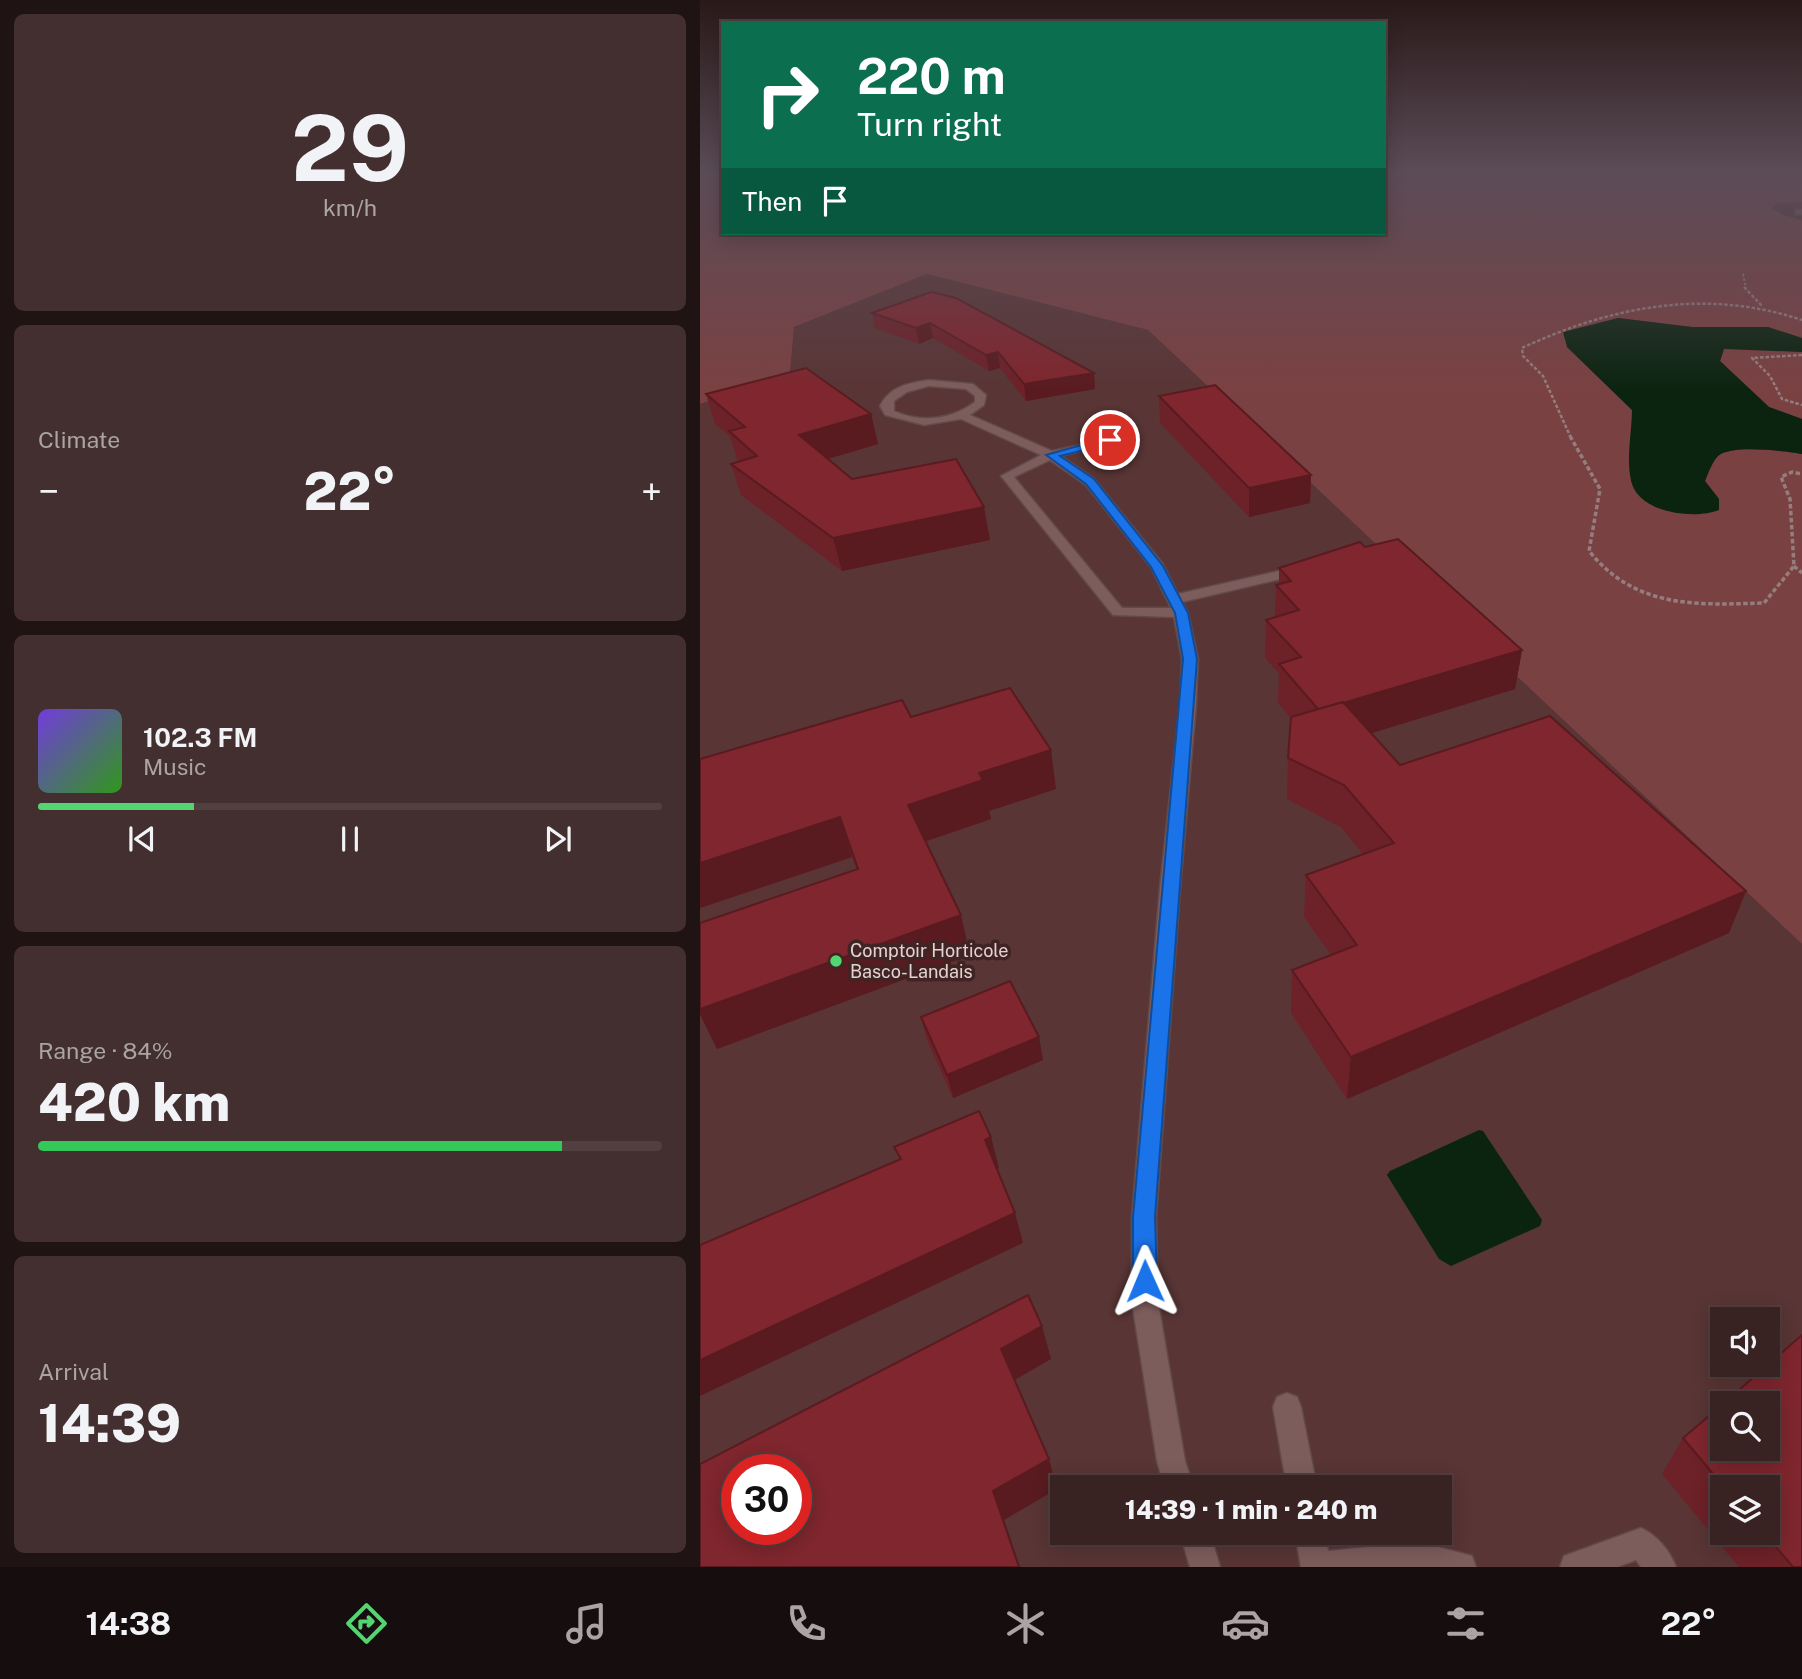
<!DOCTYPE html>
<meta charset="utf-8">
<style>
:root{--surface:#382222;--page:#432f2f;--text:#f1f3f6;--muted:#aba4a5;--line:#523f40;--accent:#53d672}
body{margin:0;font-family:"Public Sans",sans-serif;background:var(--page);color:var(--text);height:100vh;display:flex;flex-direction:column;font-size:26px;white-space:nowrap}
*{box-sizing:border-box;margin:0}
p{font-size:23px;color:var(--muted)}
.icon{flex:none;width:38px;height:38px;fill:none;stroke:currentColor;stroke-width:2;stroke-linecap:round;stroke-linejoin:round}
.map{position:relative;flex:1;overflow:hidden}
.side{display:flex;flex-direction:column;gap:14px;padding:14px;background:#1f1313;width:700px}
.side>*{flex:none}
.hud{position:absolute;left:21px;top:21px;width:665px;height:214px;border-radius:0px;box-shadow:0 4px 18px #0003,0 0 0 2px var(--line);background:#0b6e4f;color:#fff;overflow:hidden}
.controls{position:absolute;left:1010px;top:1307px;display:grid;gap:14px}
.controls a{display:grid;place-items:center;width:70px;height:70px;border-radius:0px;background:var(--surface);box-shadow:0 4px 18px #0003,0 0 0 2px var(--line);font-size:35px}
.speed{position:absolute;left:21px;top:1454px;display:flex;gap:14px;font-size:35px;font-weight:700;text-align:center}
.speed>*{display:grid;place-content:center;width:91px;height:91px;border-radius:50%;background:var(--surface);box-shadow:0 4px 18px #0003,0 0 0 2px var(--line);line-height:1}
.speed .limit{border:10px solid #d22;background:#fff;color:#111}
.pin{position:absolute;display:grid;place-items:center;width:60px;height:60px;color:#fff;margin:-30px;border:4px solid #fff;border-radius:50%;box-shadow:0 2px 7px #0007}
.me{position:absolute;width:77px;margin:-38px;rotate:359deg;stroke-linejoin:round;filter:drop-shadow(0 0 5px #0008)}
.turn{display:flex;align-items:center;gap:24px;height:147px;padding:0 21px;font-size:32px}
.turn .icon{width:91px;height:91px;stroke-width:2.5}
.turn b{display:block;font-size:49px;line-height:60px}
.then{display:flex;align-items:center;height:66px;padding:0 21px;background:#0003;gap:14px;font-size:26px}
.big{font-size:52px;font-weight:800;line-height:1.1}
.side .widget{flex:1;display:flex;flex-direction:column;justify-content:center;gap:10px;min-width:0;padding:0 24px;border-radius:10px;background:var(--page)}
.side .dial{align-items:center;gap:0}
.dial b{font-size:91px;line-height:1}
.song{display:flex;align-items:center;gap:21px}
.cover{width:84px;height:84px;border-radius:10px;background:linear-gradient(135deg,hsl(260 70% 55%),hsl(110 70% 35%))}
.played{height:7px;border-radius:4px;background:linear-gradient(90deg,var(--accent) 25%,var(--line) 25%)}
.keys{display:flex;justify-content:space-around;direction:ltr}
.heat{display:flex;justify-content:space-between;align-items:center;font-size:38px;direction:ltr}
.charge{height:10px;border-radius:5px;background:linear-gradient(90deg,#34c759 84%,var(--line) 0)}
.trip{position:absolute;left:350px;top:1475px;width:402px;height:70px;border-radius:0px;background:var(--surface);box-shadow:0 4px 18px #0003,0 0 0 2px var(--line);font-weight:800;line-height:70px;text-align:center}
.tab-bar{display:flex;height:112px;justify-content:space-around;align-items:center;background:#160e0e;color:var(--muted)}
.tab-bar .icon{width:49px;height:49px}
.tab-bar .active{color:var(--accent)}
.tab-bar b{font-size:32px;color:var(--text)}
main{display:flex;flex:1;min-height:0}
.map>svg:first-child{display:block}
.built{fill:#593535;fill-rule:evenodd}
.green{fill:#7a4142}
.water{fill:#0b2410}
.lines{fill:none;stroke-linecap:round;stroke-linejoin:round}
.minor-casing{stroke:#624a4a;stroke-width:3}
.path-far2{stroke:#967d7d;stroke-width:2;stroke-dasharray:2.5 2;stroke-linecap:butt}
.path-far1{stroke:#967d7d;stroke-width:2.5;stroke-dasharray:3.5 2;stroke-linecap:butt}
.path{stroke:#967d7d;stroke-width:3.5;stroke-dasharray:4.5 2.5;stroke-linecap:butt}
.minor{fill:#7d5d5c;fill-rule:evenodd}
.wall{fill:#6d2128;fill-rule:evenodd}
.shaded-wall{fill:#591b20}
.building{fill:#7f262e;stroke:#591b20;stroke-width:2;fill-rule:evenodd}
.route{fill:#1a73e8;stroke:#114b97;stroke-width:2}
.poi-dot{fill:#53d672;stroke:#402424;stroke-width:2.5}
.labels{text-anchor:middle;stroke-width:7;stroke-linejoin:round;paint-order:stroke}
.poi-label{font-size:18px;fill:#e4d1d1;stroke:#402424;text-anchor:start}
</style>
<main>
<section class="side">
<div class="widget dial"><b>29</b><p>km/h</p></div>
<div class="widget"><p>Climate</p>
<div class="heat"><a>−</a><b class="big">22°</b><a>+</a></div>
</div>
<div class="widget">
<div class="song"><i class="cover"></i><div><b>102.3 FM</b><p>Music</p></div></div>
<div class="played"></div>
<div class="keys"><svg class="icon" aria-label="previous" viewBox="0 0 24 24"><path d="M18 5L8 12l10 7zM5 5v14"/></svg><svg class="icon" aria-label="pause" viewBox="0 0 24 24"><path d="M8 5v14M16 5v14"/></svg><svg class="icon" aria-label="next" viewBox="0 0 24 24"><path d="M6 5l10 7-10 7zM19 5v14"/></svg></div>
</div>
<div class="widget"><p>Range · 84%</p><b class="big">420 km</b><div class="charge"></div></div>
<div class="widget"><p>Arrival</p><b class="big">14:39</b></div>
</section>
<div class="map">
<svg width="1102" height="1567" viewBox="0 0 1102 1567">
<rect width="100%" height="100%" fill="#4b2e2e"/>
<path class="built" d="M227,274L448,330L1102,944V1567H0V404L90,374L94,327ZM1022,1320H1068V1365H1022ZM1022,1404H1068V1449H1022ZM37,1470H96V1530H37ZM362,1488H740V1533H362ZM1022,1488H1068V1533H1022Z"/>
<path class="green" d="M0,171H23V233H684V171H1102V202L1078,203L1072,208L1083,215L1102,220V338L1068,327H992L918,318L867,347L932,410L931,482L1019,499L1005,481C1008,474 1012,462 1018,456C1031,444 1085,451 1102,454V944L448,330L227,274L94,327L90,374L0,404Z
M1049,348L1102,352V419L1069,407L1020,361L1024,349Z"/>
<path class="water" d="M918,318L992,327H1068L1102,338V352L1024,349L1020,361L1069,407L1102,419V454C1085,451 1031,444 1018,456C1012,462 1008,474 1005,481L1019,499V510C994,520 937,513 931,480C926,459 932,431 932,410L867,347L863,332Z
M779,1130L783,1131L842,1220L840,1226L751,1266L739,1259L687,1175L690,1171Z"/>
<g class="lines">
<defs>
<path id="minor" d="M1096,210H1102V214H1096Z
M229,380L273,384L286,395L284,405L270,415L352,451L414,438V442L361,456L394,479L462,563L478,594L601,566L608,570L606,573L482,602L488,613L498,659L496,704L480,888L456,1217L458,1302L485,1461L494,1488H465L457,1461L432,1302V1217L460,888L480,704L482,659L474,617L413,615L301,476L341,455L261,419L224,425L185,415L180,406C190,386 209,383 229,380ZM229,386L266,389L275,396V402C251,420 221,423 194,411V401L207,392ZM350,460L386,485L451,567L471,608H422L314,477Z
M587,1393L597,1397L601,1407L617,1488H587L573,1407L577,1397Z
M941,1528C957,1535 970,1551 976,1567H941L936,1560L917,1567H860L864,1556Z
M480,1533H510L520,1567H490Z
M595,1533H625L628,1551L719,1542L772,1556L776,1567H601Z"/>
</defs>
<use href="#minor" class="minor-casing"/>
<path class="path-far2" d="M1043,274L1046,289"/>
<path class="path-far1" d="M1044,287L1062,306
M1102,355L1052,358L1070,376L1082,399L1102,405
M871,438L843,376L823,356L822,348C912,306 1006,288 1102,320"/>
<path class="path" d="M870,436L900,489L889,551C936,609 996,605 1064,603L1094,566L1090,499L1081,477L1092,472L1102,474
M1094,566L1102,573"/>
<use href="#minor" class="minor"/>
</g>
<path class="wall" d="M231,292L394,373L395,389L326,401L300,368L289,371L233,338L219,344L175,328L172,313Z
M6,394L171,414L178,444L128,459L152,479L290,540L142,571L41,495L31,464L38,462L30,436L15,424Z
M459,396L611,475L610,503L549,517L460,423Z
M665,547L822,650L815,689L671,733L700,765L1046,891L1029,933L647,1099L591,1013L592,970L631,955L604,917L606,875L663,854L641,827L587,799L588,758L591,718L578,703L579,673L565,658L566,620L575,617L576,585L579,584V568Z
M211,717L356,789L289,811L291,819L226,841L270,955L17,1049L0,1014V923L157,870L152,857L0,908V759Z
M221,1017L343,1060L253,1098L227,1040Z
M1102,1335V1567H1039L962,1474L983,1438L1022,1405V1449H1068V1404H1023ZM1022,1488H1068V1533H1022Z"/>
<path class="shaded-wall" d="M230,323L233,338L219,344L216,328Z
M298,352L300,368L289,371L286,355Z
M394,373L395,389L326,401L324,384Z
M171,414L178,444L107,465L99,435Z
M611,475L610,503L549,517V488Z
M284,507L290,540L142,571L133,538Z
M822,650L815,689L617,750L619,710Z
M351,750L356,789L289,811L291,819L218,844L208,805L279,773Z
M140,817L152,857L0,908V863Z
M1046,891L1029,933L647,1099L651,1057Z
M261,915L270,955L17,1049L0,1014V1009Z
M339,1037L343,1060L253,1098L247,1075Z
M291,1137L299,1168L293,1171L285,1140Z
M315,1213L323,1243L0,1396V1360Z
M342,1326L351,1359L311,1382L301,1349Z
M349,1459L357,1489L304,1520L320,1567H319L293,1491Z"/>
<path class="building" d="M231,292L256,298L394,373L324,384L298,352L286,355L230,323L216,328L172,313Z
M106,368L171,414L99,435L152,479L256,459L284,507L133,538L31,464L57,456L29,431L45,427L6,394Z
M515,385L611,475L549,488L459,396Z
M698,539L822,650L643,703V702L618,709L579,664L601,657L566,620L599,610L576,585L591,581L579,568L660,542L665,547Z
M310,688L351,750L279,773L283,780L208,805L261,915L0,1009V923L158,869L140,817L0,863V759L202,700L211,717Z
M643,702L700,765L850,716L1046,891L651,1057L592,970L657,945L606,875L694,843L644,785L588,758L591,717Z
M310,981L339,1037L247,1075L221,1017Z
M279,1111L291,1137L285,1140L315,1213L0,1360V1245L201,1159L194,1147Z
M328,1295L342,1326L301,1349L349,1459L293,1491L319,1567H0V1464ZM37,1470H96V1530H37Z
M1102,1335V1567H1093L1064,1533H1068V1488H1025L983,1438L1022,1405V1449H1068V1404H1023Z"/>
<linearGradient id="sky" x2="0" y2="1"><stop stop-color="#291919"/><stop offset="0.44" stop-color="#5b4c57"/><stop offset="1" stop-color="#5b4c57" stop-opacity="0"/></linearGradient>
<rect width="1102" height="390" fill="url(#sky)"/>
<path class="route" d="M410,437L414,438V443L360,456L394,479L463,566L488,613L497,659L455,1217L457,1281L453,1289L445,1292L437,1289L433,1281V1217L483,659L475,613L451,567L386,484L346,455Z"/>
<circle class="poi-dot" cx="136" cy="961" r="7"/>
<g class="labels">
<g class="poi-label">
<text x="150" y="957">Comptoir Horticole<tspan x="150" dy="21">Basco-Landais</tspan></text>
</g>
</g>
</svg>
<div class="controls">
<a><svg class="icon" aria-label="sound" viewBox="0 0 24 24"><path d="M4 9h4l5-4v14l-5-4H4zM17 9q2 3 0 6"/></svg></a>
<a><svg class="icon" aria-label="search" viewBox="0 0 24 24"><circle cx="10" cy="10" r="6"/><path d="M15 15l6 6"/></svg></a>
<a><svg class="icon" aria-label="layers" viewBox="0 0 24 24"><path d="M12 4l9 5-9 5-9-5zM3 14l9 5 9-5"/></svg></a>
</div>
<div class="speed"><div class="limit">30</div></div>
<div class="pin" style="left:410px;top:440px;background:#d93025"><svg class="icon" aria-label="arrive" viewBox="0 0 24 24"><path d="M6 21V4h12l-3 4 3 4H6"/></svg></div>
<svg class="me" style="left:445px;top:1281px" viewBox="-20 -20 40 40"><path d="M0-17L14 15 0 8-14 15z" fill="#1a73e8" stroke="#fff" stroke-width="4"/></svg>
<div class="trip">14:39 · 1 min · 240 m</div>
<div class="hud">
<div class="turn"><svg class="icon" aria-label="right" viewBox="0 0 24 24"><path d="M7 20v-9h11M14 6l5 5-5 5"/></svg><div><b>220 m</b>Turn right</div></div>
<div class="then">Then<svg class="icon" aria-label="arrive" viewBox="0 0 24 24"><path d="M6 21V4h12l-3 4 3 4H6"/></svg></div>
</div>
</div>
</main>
<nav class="tab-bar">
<b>14:38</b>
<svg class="icon active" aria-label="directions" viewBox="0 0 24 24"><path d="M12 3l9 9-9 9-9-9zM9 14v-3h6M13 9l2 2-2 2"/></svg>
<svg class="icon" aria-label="music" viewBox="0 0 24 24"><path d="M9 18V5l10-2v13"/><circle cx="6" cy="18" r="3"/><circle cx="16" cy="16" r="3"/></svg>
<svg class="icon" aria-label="phone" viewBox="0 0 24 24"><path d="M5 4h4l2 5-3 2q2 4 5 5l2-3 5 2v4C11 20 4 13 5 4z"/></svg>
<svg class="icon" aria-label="climate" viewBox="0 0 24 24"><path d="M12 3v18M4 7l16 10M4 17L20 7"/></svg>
<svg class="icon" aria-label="car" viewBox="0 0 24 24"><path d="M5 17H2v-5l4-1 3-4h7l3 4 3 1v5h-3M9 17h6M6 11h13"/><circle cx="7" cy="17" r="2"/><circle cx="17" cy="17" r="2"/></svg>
<svg class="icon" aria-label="filters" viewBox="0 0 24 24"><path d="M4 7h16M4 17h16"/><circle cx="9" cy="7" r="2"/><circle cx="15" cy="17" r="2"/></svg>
<b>22°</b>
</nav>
